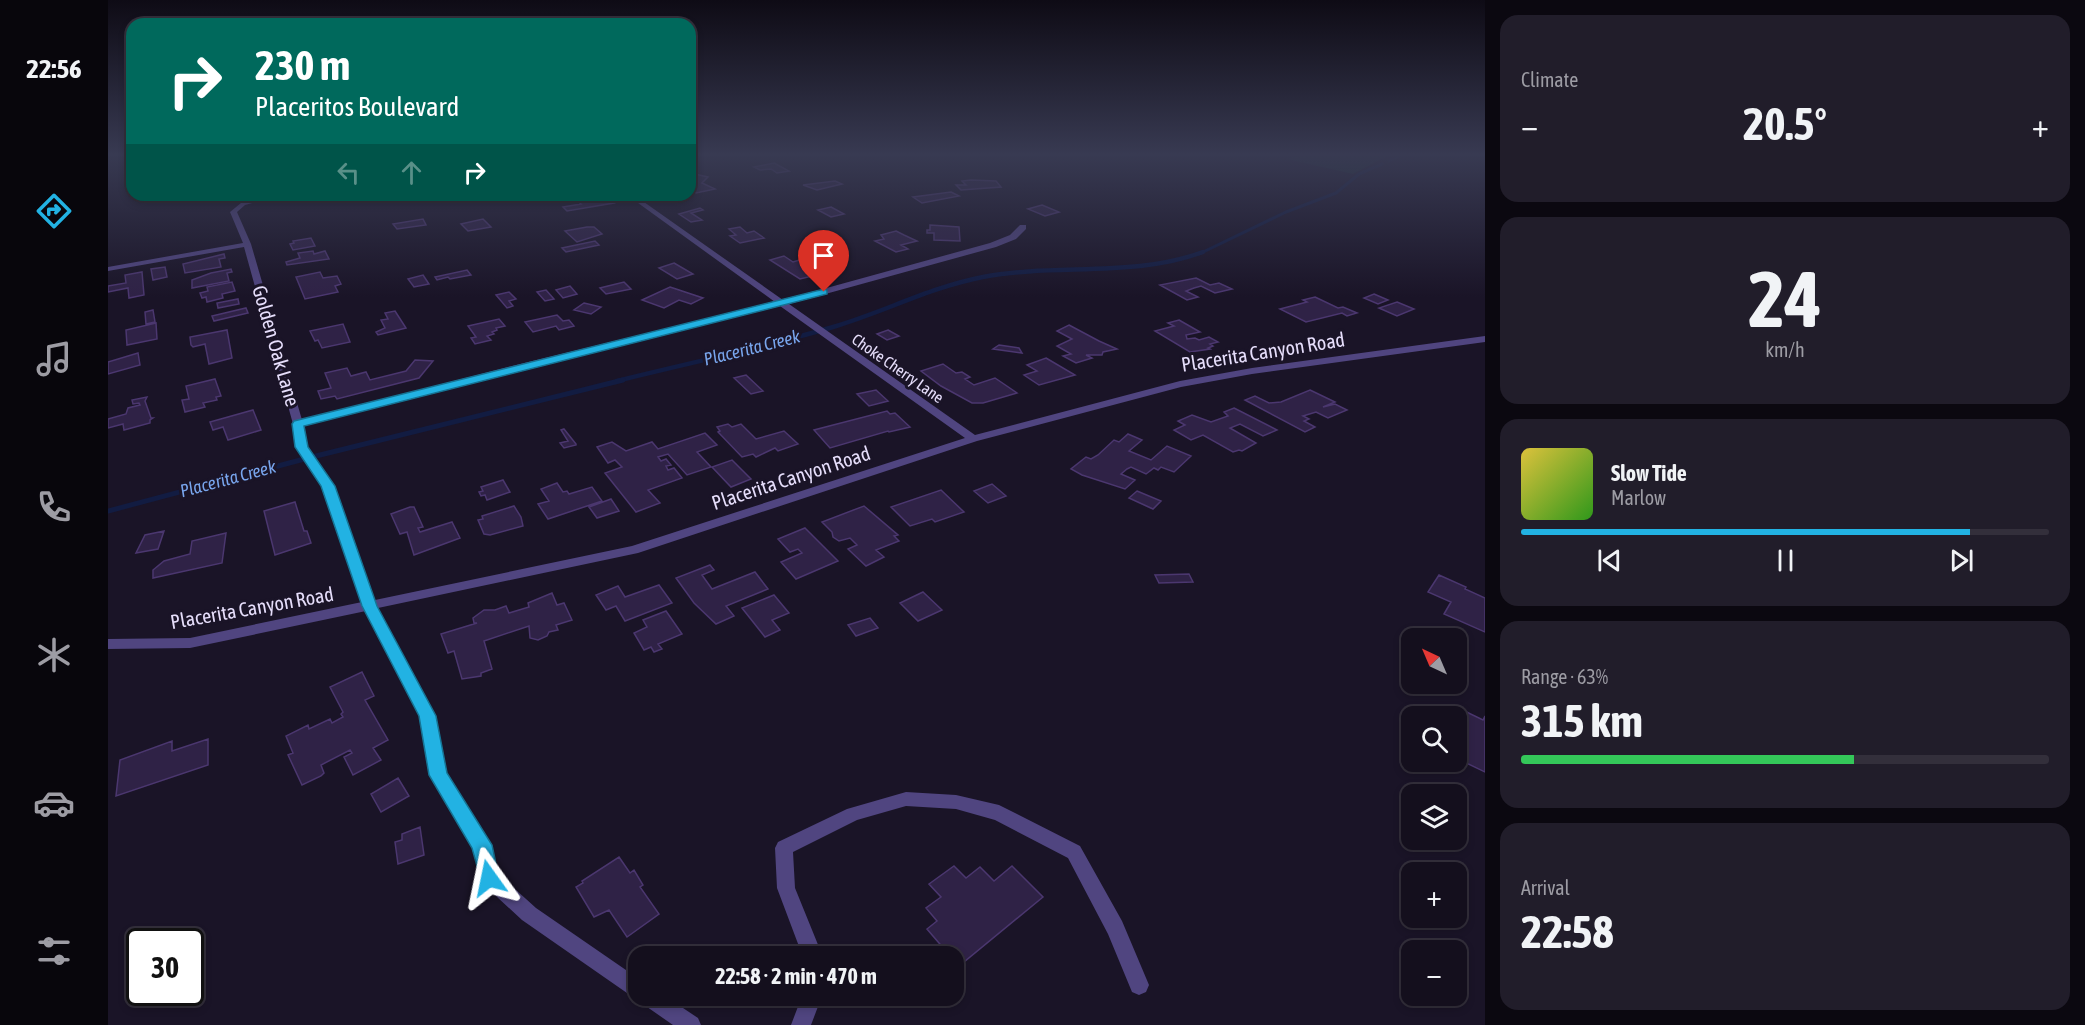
<!DOCTYPE html>
<meta charset="utf-8">
<style>
:root{--surface:#140f1d;--page:#211d2a;--text:#f1f3f6;--muted:#9d9ca4;--line:#332f3b;--accent:#22b2e3}
body{margin:0;font-family:"Asap Condensed",sans-serif;background:var(--page);color:var(--text);height:100vh;display:flex;flex-direction:column;font-size:22px;white-space:nowrap}
*{box-sizing:border-box;margin:0}
p{font-size:20px;color:var(--muted)}
.icon{flex:none;width:33px;height:33px;fill:none;stroke:currentColor;stroke-width:2;stroke-linecap:round;stroke-linejoin:round}
.map{position:relative;flex:1;overflow:hidden}
.details{display:flex;flex-direction:column;gap:15px;padding:15px;background:#0b0810;width:600px}
.details>*{flex:none}
.banner{position:absolute;left:18px;top:18px;width:570px;height:183px;border-radius:18px;box-shadow:0 3px 9px #0003,0 0 0 2px var(--line);background:#00695c;color:#fff;overflow:hidden}
.needle{width:39px;rotate:316deg}
.buttons{position:absolute;left:1293px;top:628px;display:grid;gap:12px}
.buttons a{display:grid;place-items:center;width:66px;height:66px;border-radius:12px;background:var(--surface);box-shadow:0 3px 9px #0003,0 0 0 2px var(--line);font-size:30px}
.speed{position:absolute;left:18px;top:928px;display:flex;gap:12px;font-size:30px;font-weight:700;text-align:center}
.speed>*{display:grid;place-content:center;width:78px;height:78px;border-radius:50%;background:var(--surface);box-shadow:0 3px 9px #0003,0 0 0 2px var(--line);line-height:1}
.speed .limit{border:3px solid #111;border-radius:9px;background:#fff;color:#111}
.pin{position:absolute;display:grid;place-items:center;width:51px;height:51px;color:#fff;margin:-62px -26px;border-radius:50% 50% 50% 0;rotate:-45deg;box-shadow:0 0 6px #0007}
.pin .icon{rotate:45deg}
.me{position:absolute;width:66px;margin:-33px;rotate:348deg;stroke-linejoin:round;filter:drop-shadow(0 0 4px #0008)}
.turn{display:flex;align-items:center;gap:21px;height:126px;padding:0 30px;font-size:27px}
.turn .icon{width:78px;height:78px;stroke-width:2.5}
.turn b{display:block;font-size:42px;line-height:51px}
.lanes{display:flex;align-items:center;height:57px;padding:0 30px;background:#0003;justify-content:center;gap:30px;direction:ltr}
.lanes .off{opacity:.35}
.big{font-size:45px;font-weight:700;line-height:1.1}
.details .card{flex:1;display:flex;flex-direction:column;justify-content:center;gap:9px;min-width:0;padding:0 21px;border-radius:18px;background:var(--page)}
.details .dial{align-items:center;gap:0}
.dial b{font-size:78px;line-height:1}
.song{display:flex;align-items:center;gap:18px}
.cover{width:72px;height:72px;border-radius:9px;background:linear-gradient(135deg,hsl(50 70% 55%),hsl(110 70% 35%))}
.played{height:6px;border-radius:3px;background:linear-gradient(90deg,var(--accent) 85%,var(--line) 85%)}
.keys{display:flex;justify-content:space-around;direction:ltr}
.heat{display:flex;justify-content:space-between;align-items:center;font-size:33px;direction:ltr}
.charge{height:9px;border-radius:4px;background:linear-gradient(90deg,#34c759 63%,var(--line) 0)}
.trip{position:absolute;left:520px;top:946px;width:336px;height:60px;border-radius:18px;background:var(--surface);box-shadow:0 3px 9px #0003,0 0 0 2px var(--line);font-weight:700;line-height:60px;text-align:center}
main{display:flex;flex:1;min-height:0}
.menu{display:flex;flex-direction:column;width:108px;justify-content:space-around;align-items:center;background:#08060c;color:var(--muted)}
.menu .icon{width:42px;height:42px}
.menu .current{color:var(--accent)}
.menu b{font-size:27px;color:var(--text)}
.map>svg:first-child{display:block}
.green{fill:#172d30}
.lines{fill:none;stroke-linecap:round;stroke-linejoin:round}
.stream-far2{stroke:#121c42;stroke-width:3}
.stream-far1{stroke:#121c42;stroke-width:4.5}
.stream{stroke:#121c42;stroke-width:5}
.building{fill:#2f2246;stroke:#4b376f;stroke-width:1.5}
.minor{fill:#504580;fill-rule:evenodd}
.route{fill:#22b2e3;stroke:#167494;stroke-width:1.5}
.labels{text-anchor:middle;stroke-width:6;stroke-linejoin:round;paint-order:stroke}
.far-street-label{font-size:16px;fill:#e6defb;stroke:#1a1427}
.far-water-label{font-size:18px;font-style:italic;fill:#79a6ee;stroke:#1a1427}
.street-label{font-size:20px;fill:#e6defb;stroke:#1a1427}
</style>
<main>
<nav class="menu">
<b>22:56</b>
<svg class="icon current" aria-label="directions" viewBox="0 0 24 24"><path d="M12 3l9 9-9 9-9-9zM9 14v-3h6M13 9l2 2-2 2"/></svg>
<svg class="icon" aria-label="music" viewBox="0 0 24 24"><path d="M9 18V5l10-2v13"/><circle cx="6" cy="18" r="3"/><circle cx="16" cy="16" r="3"/></svg>
<svg class="icon" aria-label="phone" viewBox="0 0 24 24"><path d="M5 4h4l2 5-3 2q2 4 5 5l2-3 5 2v4C11 20 4 13 5 4z"/></svg>
<svg class="icon" aria-label="climate" viewBox="0 0 24 24"><path d="M12 3v18M4 7l16 10M4 17L20 7"/></svg>
<svg class="icon" aria-label="car" viewBox="0 0 24 24"><path d="M5 17H2v-5l4-1 3-4h7l3 4 3 1v5h-3M9 17h6M6 11h13"/><circle cx="7" cy="17" r="2"/><circle cx="17" cy="17" r="2"/></svg>
<svg class="icon" aria-label="filters" viewBox="0 0 24 24"><path d="M4 7h16M4 17h16"/><circle cx="9" cy="7" r="2"/><circle cx="15" cy="17" r="2"/></svg>
</nav>
<div class="map">
<svg width="1377" height="1025" viewBox="0 0 1377 1025">
<rect width="100%" height="100%" fill="#1a1427"/>
<path class="green" d="M1186,154H1283L1245,174L1179,159L1191,156Z"/>
<g class="lines">
<path class="stream-far2" d="M1281,161L1296,154
M1091,254L1178,212L1228,193L1251,174L1274,164"/>
<path class="stream-far1" d="M509,381C581,363 654,348 725,327C776,312 823,287 875,277C948,263 1025,278 1095,252"/>
<path class="stream" d="M0,511L200,458L515,380"/>
</g>
<path class="building" d="M666,163L681,171L669,173L663,169L652,170L646,167Z
M582,173L600,177L594,183L607,189L588,193L582,188Z
M863,180L888,181L893,187L853,190L848,185H858L854,181Z
M727,181L734,184L709,190L695,185Z
M843,192L851,196L814,203L805,197Z
M494,195L506,203L459,211L455,207L473,204L468,200L478,197Z
M934,205L951,212L937,216L920,209Z
M723,207L736,214L723,217L710,210Z
M592,208L595,210L583,213L594,220L583,222L571,214Z
M315,219L318,225L289,229L285,224Z
M375,219L383,227L360,231L353,224Z
M822,225L851,227L852,241L826,240V233H819V230H822Z
M479,227H486L494,234L469,242L457,231Z
M632,227L639,233L646,231L656,238L632,243L622,236L628,235L621,229Z
M788,231L796,235L809,241L793,245L800,249L788,252L767,241L776,239L773,235Z
M203,238L207,246L185,250L182,244L186,243L185,241Z
M487,241L491,245L458,252L454,248Z
M205,251L206,254L217,251L221,259L179,265L178,262L192,258L190,253Z
M116,254L117,258L111,259L113,267L77,273L75,264Z
M676,256L685,262L698,258L709,265L704,266L709,269L714,268L721,272L692,279L662,260Z
M566,263L585,274L569,279L551,268Z
M57,267L59,277L45,280L43,269Z
M123,269L124,272L119,273L121,281L84,288V280L103,273Z
M359,270L363,275L342,279L340,277L329,280L327,277Z
M34,272L36,295L21,298L20,288L0,292V286L18,283L17,275Z
M212,272L215,278L229,276L233,284L227,286L230,292L197,299L188,277Z
M315,275L321,284L306,287L300,279Z
M1088,278L1102,285L1111,283L1124,289L1107,293L1093,286L1086,288L1078,291L1090,297L1079,300L1052,285Z
M124,282L127,291L114,294L115,298L99,302L98,297L94,298L92,293L100,291L99,287Z
M516,282L523,289L498,294L492,288Z
M462,286L469,294L455,298L448,290Z
M562,287L595,298L583,304L571,300L556,308L534,300Z
M438,290L446,299L437,301L429,292Z
M401,292L408,299L401,301L405,306L399,308L388,295Z
M1266,294L1280,300L1270,304L1256,298Z
M1207,297L1230,308L1235,307L1249,313L1239,316L1234,313L1198,322L1172,309L1199,302L1195,300Z
M130,299L131,304L110,308L109,303Z
M1289,302L1306,309L1289,316L1271,308Z
M476,303L493,307L483,314L466,310Z
M138,308L140,313L106,321L104,316Z
M45,310L47,322L38,324L37,312Z
M287,311L298,328L270,335L268,332L277,328L273,320L280,319L277,313Z
M449,315L455,321L461,320L466,326L451,330L448,326L425,332L417,322Z
M391,319L397,326L388,328L389,330L384,332L386,334L379,336L383,340L367,344L363,338L368,337L360,326Z
M1071,320L1092,332L1078,335L1079,339L1087,338L1091,340L1101,337L1110,342L1102,344L1105,346L1100,348L1102,349L1082,352L1047,331L1066,326L1060,323Z
M48,323L49,339L19,345L18,330Z
M235,324L242,342L214,348L210,340L207,341L202,331Z
M961,325L991,341L1009,349L995,352L994,355H978L984,358L968,363L955,356L963,354L949,346L964,339L949,331Z
M119,330L124,358L101,364L97,344L85,347L83,345L82,337Z
M780,330L791,336L779,340L769,334Z
M891,345L911,348L914,353L885,349Z
M30,353L32,365L0,374V362Z
M938,358L967,375L931,385L916,375L929,371L919,365Z
M307,360L325,361L311,378L229,399L227,396L213,399L210,391L223,388L217,373L239,368L243,376L258,372L262,380L298,371Z
M835,364L848,373L854,372L862,377L857,379L866,385L887,378L909,393L875,403H864L833,386L813,371Z
M638,375L655,391L643,394L626,378Z
M107,379L113,396L108,397L109,400L95,403L97,407L77,412L74,400L81,399L78,386Z
M768,390L780,401L761,406L749,394Z
M1202,390L1227,402L1215,407L1227,404L1239,410L1220,418L1208,412L1195,416L1201,419L1196,421L1207,427L1197,432L1137,400L1147,396L1161,403L1173,402Z
M39,397L37,401L43,418H45L42,420V423L16,430L15,424L0,428V419L18,414L20,408L32,405L31,403L25,404L24,400Z
M1126,408L1169,430L1155,436L1132,424L1122,428L1148,443L1134,451L1131,450L1125,452L1095,435L1083,440L1066,430L1077,425L1070,421L1084,415L1103,422L1120,416L1116,412Z
M145,410L153,430L120,440L115,427L105,430L102,422Z
M779,411L782,414L787,413L802,427L781,432L780,431L722,448L706,430Z
M620,424L624,427L633,424L648,439L676,431L690,444L670,451L667,448L648,457L645,454L634,457L610,432L612,431L609,427Z
M456,429L468,444V445L456,448L452,443L460,441L453,430Z
M597,433L609,445L589,452L603,467L579,475L560,454L550,457L553,461L558,459L563,465L558,466L560,470L566,468L574,478L540,490L552,503L528,512L497,473L514,467L507,460L500,463L489,447L504,442L518,451L544,442L550,449Z
M1020,434L1034,440L1021,451L1043,460L1059,446L1083,456L1066,472L1053,467L1050,470L1046,468L1038,474L1023,467L1019,469L1013,474L1027,480L1017,489L974,475L963,469L978,457L983,459L990,455L1006,440L1011,442Z
M624,460L643,479L623,487L604,467Z
M395,480L402,492L379,500L377,495L373,496L371,492L375,491L373,487Z
M449,483L455,492L459,491L461,494L484,487L494,501L440,519L430,504L441,501L433,489Z
M884,484L898,496L880,503L866,491Z
M833,490L856,512L827,522L824,519L802,526L783,507Z
M1029,491L1053,501L1045,509L1021,498Z
M503,499L511,511L489,518L481,507Z
M187,502L196,531H199L203,543L167,555L156,511Z
M406,506L413,517L415,526L382,535L376,534L370,520L375,519L374,516Z
M756,506L790,535L786,536L791,541L768,550L776,557L758,566L740,549L749,545L742,538L731,541L725,537L724,532L714,522Z
M302,507H306L315,527L310,528L312,532L344,522L352,538L306,555L299,532L292,534L283,514Z
M697,528L730,561L688,579L673,562L694,553L690,549L682,552L670,539Z
M56,531L50,549L28,553L37,535Z
M118,533L114,563L45,578V570L56,561L82,554L84,541Z
M602,565L606,570L594,575L604,589L647,572L660,589L618,606L626,616L608,624L586,603L568,578Z
M1081,574L1085,582L1051,583L1047,575Z
M1331,575L1358,587L1357,589L1377,598V632L1336,614L1343,602L1320,592Z
M551,585L564,603L517,621L508,606L498,610L488,595L510,586L517,597Z
M815,592L834,610L810,621L792,603Z
M444,593L449,605L456,603L464,620L448,625L450,630L441,632L439,636L430,640L422,638L421,626L376,641L384,669L373,673V676L354,679L346,651L340,653L333,634L369,623H366L365,618L376,610H387L398,606L401,613L421,607L420,603Z
M666,595L681,613L664,620L672,630L657,637L634,608Z
M558,611L574,634L550,644L554,649L546,652L543,647L536,650L526,633L539,627L535,620Z
M762,618L770,628L748,636L740,625Z
M254,672L266,696L257,700L280,740L265,748L273,760L245,775L236,757L244,753L242,750L213,765L216,773L213,776L194,785L180,755L185,753L178,736L200,725L201,729L222,719L224,723L235,717L233,714L235,712L222,687Z
M1344,705L1375,720L1377,716V772L1348,758V717H1339Z
M100,739V765L8,796L12,760L64,741V751Z
M290,778L301,796L273,812L263,794Z
M312,827L316,855L290,864L287,842L294,840V834Z
M511,857L522,873L526,870L535,885L532,887L551,914L519,937L501,910L486,917L468,887L475,883L474,881Z
M846,866L858,878L872,867L886,881L904,866L935,897L851,966L846,957H843L819,929L829,921L818,908L833,897L821,884Z"/>
<g class="lines">
<path class="minor" d="M163,195H174L137,205L129,212L143,244L194,420L404,366L667,302L519,195H526L675,300L882,243L902,235L912,225H918V229L908,239L888,247L681,304L867,435L1072,381L1144,368L1377,336V342L1144,374L1073,387L869,441L530,553L270,608L328,716L338,773L380,839L389,873L428,908L531,979V996H557L590,1018L593,1025H565L414,920L375,884L366,847L322,775L312,716L258,611L82,648L0,649V639L82,638L254,602L214,486L189,447L185,424L136,247L0,271V267L135,243L122,212L133,203ZM672,306L857,438L524,546L267,600L226,486L199,447L196,426L409,370Z
M798,792L848,795L891,805L972,846L1014,921L1041,985L1038,992L1031,995L1024,992L1000,934L960,858L887,820L848,809L798,806L749,820L685,852L687,888L715,957H695L669,888L667,848L670,842L739,809Z
M694,996H714L703,1025H683Z"/>
</g>
<linearGradient id="sky" x2="0" y2="1"><stop stop-color="#0e0b15"/><stop offset="0.52" stop-color="#383a52"/><stop offset="1" stop-color="#383a52" stop-opacity="0"/></linearGradient>
<rect width="1377" height="297" fill="url(#sky)"/>
<path class="route" d="M716,289L719,290V294L196,426L200,447L227,486L269,606L328,716L339,773L384,845L391,878L388,884L381,887L374,884L364,848L321,775L311,716L254,606L213,486L187,447L184,424L186,421Z"/>
<g class="labels">
<g class="far-street-label">
<text transform="translate(790 368) rotate(35)" y="6">Choke Cherry Lane</text>
</g>
<g class="far-water-label">
<text transform="translate(644 348) rotate(-14)" y="6">Placerita Creek</text>
<text transform="translate(120 479) rotate(-15)" y="6">Placerita Creek</text>
</g>
<g class="street-label">
<text transform="translate(168 346) rotate(74)" y="7">Golden Oak Lane</text>
<text transform="translate(1155 352) rotate(-9)" y="7">Placerita Canyon Road</text>
<text transform="translate(683 478) rotate(-18)" y="7">Placerita Canyon Road</text>
<text transform="translate(144 608) rotate(-10)" y="7">Placerita Canyon Road</text>
</g>
</g>
</svg>
<div class="buttons">
<a><svg class="needle" viewBox="-14 -14 28 28"><path d="M0-13l5 13h-10z" fill="#e53935"/><path d="M0 13l5-13h-10z" fill="#9d9ca4"/></svg></a>
<a><svg class="icon" aria-label="search" viewBox="0 0 24 24"><circle cx="10" cy="10" r="6"/><path d="M15 15l6 6"/></svg></a>
<a><svg class="icon" aria-label="layers" viewBox="0 0 24 24"><path d="M12 4l9 5-9 5-9-5zM3 14l9 5 9-5"/></svg></a>
<a>+</a>
<a>−</a>
</div>
<div class="speed"><div class="limit">30</div></div>
<div class="pin" style="left:716px;top:292px;background:#d93025"><svg class="icon" aria-label="arrive" viewBox="0 0 24 24"><path d="M6 21V4h12l-3 4 3 4H6"/></svg></div>
<svg class="me" style="left:381px;top:878px" viewBox="-20 -20 40 40"><path d="M0-17L14 15 0 8-14 15z" fill="#22b2e3" stroke="#fff" stroke-width="4"/></svg>
<div class="trip">22:58 · 2 min · 470 m</div>
<div class="banner">
<div class="turn"><svg class="icon" aria-label="right" viewBox="0 0 24 24"><path d="M7 20v-9h11M14 6l5 5-5 5"/></svg><div><b>230 m</b>Placeritos Boulevard</div></div>
<div class="lanes"><svg class="icon off" aria-label="left" viewBox="0 0 24 24"><path d="M17 20v-9H6M10 6l-5 5 5 5"/></svg><svg class="icon off" aria-label="ahead" viewBox="0 0 24 24"><path d="M12 20V5M6 11l6-6 6 6"/></svg><svg class="icon" aria-label="right" viewBox="0 0 24 24"><path d="M7 20v-9h11M14 6l5 5-5 5"/></svg></div>
</div>
</div>
<section class="details">
<div class="card"><p>Climate</p>
<div class="heat"><a>−</a><b class="big">20.5°</b><a>+</a></div>
</div>
<div class="card dial"><b>24</b><p>km/h</p></div>
<div class="card">
<div class="song"><i class="cover"></i><div><b>Slow Tide</b><p>Marlow</p></div></div>
<div class="played"></div>
<div class="keys"><svg class="icon" aria-label="previous" viewBox="0 0 24 24"><path d="M18 5L8 12l10 7zM5 5v14"/></svg><svg class="icon" aria-label="pause" viewBox="0 0 24 24"><path d="M8 5v14M16 5v14"/></svg><svg class="icon" aria-label="next" viewBox="0 0 24 24"><path d="M6 5l10 7-10 7zM19 5v14"/></svg></div>
</div>
<div class="card"><p>Range · 63%</p><b class="big">315 km</b><div class="charge"></div></div>
<div class="card"><p>Arrival</p><b class="big">22:58</b></div>
</section>
</main>
